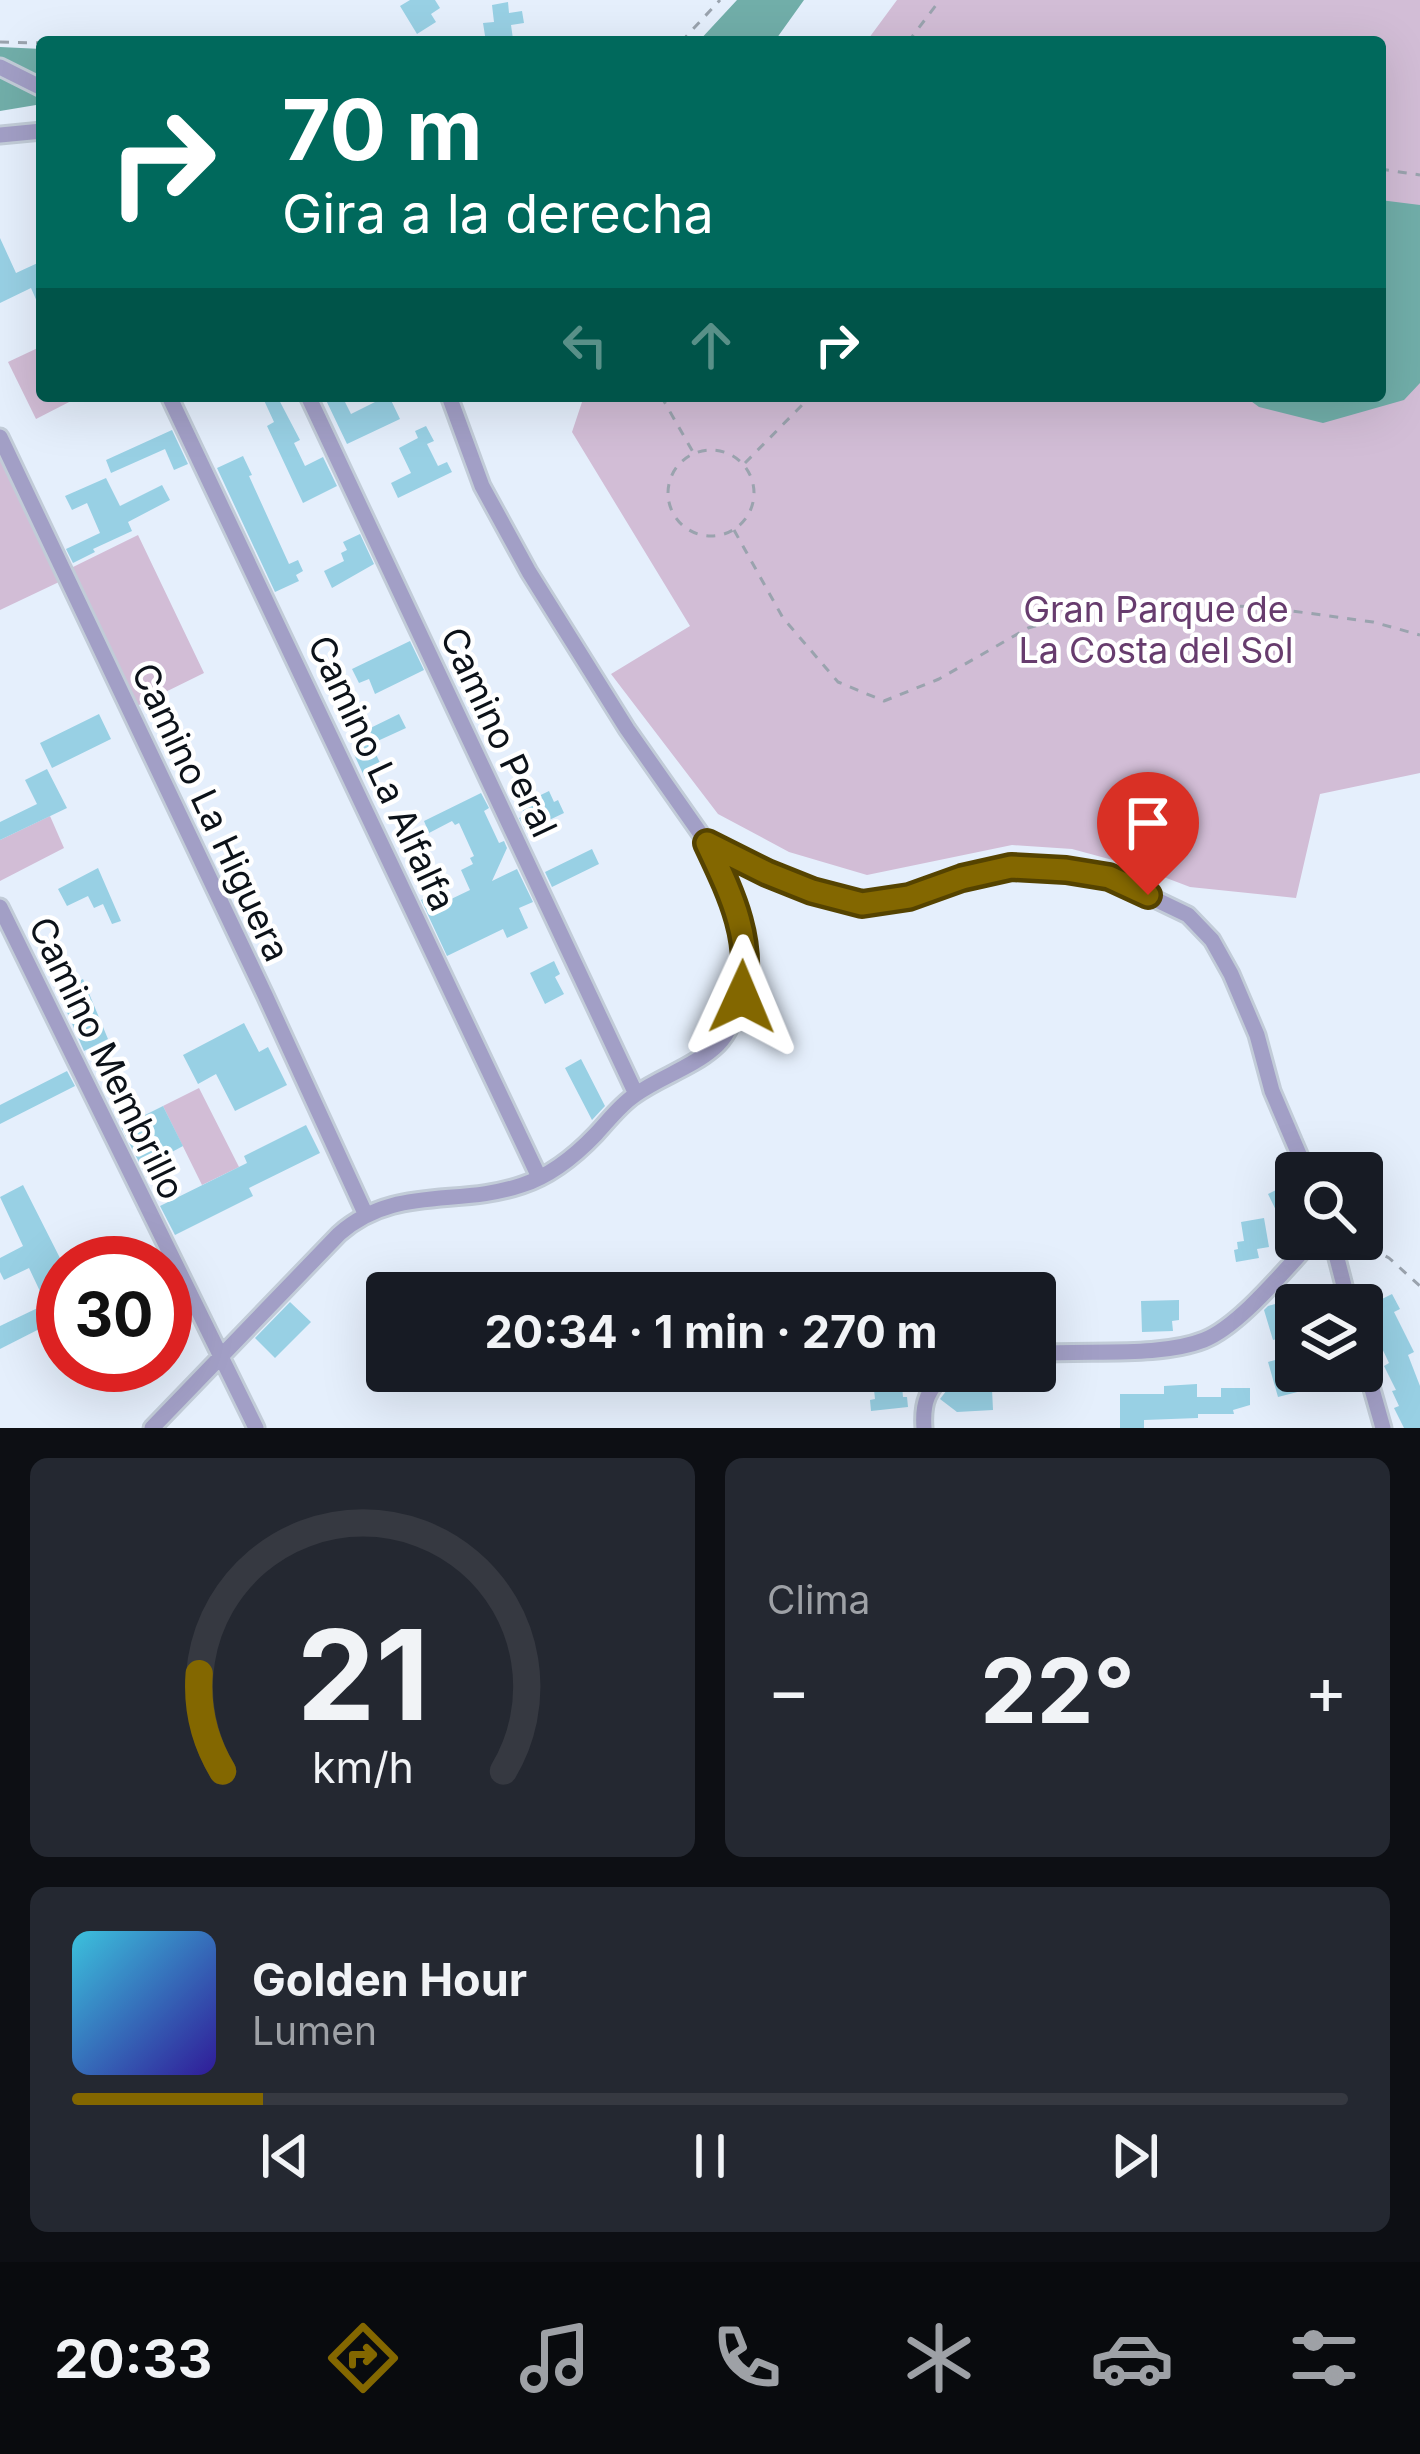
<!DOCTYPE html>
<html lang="es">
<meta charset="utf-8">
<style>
:root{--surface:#171b24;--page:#242831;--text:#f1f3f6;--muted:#9ea1a6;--line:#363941;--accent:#836700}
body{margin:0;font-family:Inter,sans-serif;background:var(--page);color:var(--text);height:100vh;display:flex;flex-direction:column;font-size:45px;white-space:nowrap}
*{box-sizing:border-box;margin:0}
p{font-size:39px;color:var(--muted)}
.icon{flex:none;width:66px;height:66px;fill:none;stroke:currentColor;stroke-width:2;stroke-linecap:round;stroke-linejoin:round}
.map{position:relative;height:1428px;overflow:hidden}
.sheet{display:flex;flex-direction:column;gap:30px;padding:30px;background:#0d0f14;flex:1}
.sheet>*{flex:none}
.banner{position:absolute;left:36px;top:36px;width:1350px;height:366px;border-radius:12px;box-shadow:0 12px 48px #0002;background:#00695c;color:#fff;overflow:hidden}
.buttons{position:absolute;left:1275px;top:1152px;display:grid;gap:24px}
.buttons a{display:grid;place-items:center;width:108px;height:108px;border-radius:12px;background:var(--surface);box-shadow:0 12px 48px #0002;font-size:60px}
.speed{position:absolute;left:36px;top:1236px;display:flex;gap:24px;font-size:60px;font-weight:700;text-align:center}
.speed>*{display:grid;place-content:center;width:156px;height:156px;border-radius:50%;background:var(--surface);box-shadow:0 12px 48px #0002;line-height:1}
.speed .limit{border:18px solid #d22;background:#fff;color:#111}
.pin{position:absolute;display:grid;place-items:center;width:102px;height:102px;color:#fff;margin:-123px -51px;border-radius:50% 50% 50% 0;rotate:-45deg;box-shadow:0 0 12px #0007}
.pin .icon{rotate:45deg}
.me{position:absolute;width:132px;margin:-66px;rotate:1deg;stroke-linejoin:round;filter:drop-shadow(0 0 9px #0008)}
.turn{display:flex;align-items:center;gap:42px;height:252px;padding:0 48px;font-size:54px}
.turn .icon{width:156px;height:156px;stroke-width:2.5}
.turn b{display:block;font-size:84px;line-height:102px}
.lanes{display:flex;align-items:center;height:114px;padding:0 48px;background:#0003;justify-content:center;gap:60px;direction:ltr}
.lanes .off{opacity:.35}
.big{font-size:90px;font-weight:700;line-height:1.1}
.sheet .card{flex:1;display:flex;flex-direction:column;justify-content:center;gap:18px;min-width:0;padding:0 42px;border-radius:18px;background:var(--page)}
.sheet .dial{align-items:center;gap:0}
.dial svg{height:312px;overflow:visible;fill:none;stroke:var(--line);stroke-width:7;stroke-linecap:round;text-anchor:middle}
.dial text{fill:var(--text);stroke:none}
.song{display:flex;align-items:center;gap:36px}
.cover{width:144px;height:144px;border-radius:18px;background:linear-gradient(135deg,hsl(190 70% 55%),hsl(250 70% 35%))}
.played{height:12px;border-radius:6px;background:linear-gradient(90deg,var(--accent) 15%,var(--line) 15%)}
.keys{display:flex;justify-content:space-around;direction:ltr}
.heat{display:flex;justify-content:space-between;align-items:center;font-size:66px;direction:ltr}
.sheet .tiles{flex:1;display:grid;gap:30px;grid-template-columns:1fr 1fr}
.card:last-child{grid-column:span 2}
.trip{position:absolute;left:366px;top:1272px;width:690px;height:120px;border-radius:12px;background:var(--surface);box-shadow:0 12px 48px #0002;font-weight:700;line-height:120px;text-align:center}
.menu{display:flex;height:192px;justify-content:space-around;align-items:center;background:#090b0e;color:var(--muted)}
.menu .icon{width:84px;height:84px}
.menu .current{color:var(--accent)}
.menu b{font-size:54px;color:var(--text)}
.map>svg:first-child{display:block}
.green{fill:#d2bdd6}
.water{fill:#71aea9}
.building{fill:#98d0e4}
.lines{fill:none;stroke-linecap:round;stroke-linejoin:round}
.street-casing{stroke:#c2ccd8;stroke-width:21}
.path{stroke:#9aa3ae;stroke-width:3;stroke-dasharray:9 9;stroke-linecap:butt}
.street{stroke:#a29fc6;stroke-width:15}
.route-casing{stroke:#554300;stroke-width:30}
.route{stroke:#836700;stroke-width:21}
.labels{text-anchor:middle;stroke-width:9;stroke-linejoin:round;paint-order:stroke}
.park-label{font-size:36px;fill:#673c6e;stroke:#fff}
.street-label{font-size:36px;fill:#0c1219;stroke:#fff}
</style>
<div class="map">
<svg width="1420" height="1428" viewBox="0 0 1420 1428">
<rect width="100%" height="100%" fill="#e5effc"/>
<path class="green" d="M897,0H1420V773L1320,794L1296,898L1190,887L1135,866L1072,849L1012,845L867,875L789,852L718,814L611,674L690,626L572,432L584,396H1380V42H866Z
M42,346V396H74L75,399L36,419L8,362Z
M0,458L59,582L0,610Z
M138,535L204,673L137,706L71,568Z
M50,816L64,848L0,881V840Z
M199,1088L239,1167L202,1185L163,1106Z"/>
<path class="water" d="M737,0H804L774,42H698Z
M0,47L42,49V104L0,111Z
M1380,200L1420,205V383L1404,400L1323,423L1259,407L1244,396H1380Z"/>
<path class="building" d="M410,0H435L440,8L431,14L436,22L417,34L400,6Z
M508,2L509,13L522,11L524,23L511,25L513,39L486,42L483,23L494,22L492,5Z
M0,238L16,273L42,261V313L31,288L0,303Z
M262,396H277L300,440L294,443L305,466L323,457L337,486L303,503L267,426L274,422Z
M324,396H342L351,414L375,402L372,396H389L400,419L347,444Z
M426,426L434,441L427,444L438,466L447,462L452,472L398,498L391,483L411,473L399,448L418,438L415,431Z
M172,430L188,464L174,470L165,449L111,473L106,460Z
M243,456L252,475L249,476L289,564L298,560L303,571L296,575L299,581L275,592L217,468Z
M106,478L120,506L162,485L170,500L128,522L132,531L93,549L95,552L73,563L66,549L100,533L87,503L72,510L65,496Z
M360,534L374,564L332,588L324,571L344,561L341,553L347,550L343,542Z
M410,641L424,670L375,694L369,679L359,683L352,669Z
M99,714L111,739L52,768L40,743Z
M399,714L406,728L371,744L383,769L365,778L352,750L359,747L354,736Z
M47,769L67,808L0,840V822L37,804L25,780Z
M549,791L554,802L558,800L564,813L526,831L519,818L525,815L520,805Z
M481,793L489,808L484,811L499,843L504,841L507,848L492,881L517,869L533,902L519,908L528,928L507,938L503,929L447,956L421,900L441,890L447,901L470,890L461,870L473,864L470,858L474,856L459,823L455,825L452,821L429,833L424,821Z
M592,849L599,864L552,887L545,872Z
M98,868L121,921L112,924L103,904L94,908L88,896L67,906L58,889Z
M554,961L560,974L555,977L564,994L545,1004L530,973Z
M83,979L108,1039L84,1051L58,992Z
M244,1023L259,1052L268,1047L287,1085L235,1111L216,1074L198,1084L183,1055Z
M581,1059L605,1106L592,1120L565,1068Z
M67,1071L75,1086L0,1124V1105Z
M163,1106L183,1146L170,1153L173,1158L153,1168L158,1177L149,1182L121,1127Z
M306,1125L320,1153L249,1188L253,1196L175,1235L160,1206L247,1163L244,1156Z
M23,1185L63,1264V1317L0,1349V1326L46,1304L29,1268L4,1280L0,1272V1258L23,1246L0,1197Z
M1286,1185L1296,1203V1225L1286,1231L1268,1194Z
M1264,1218L1269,1247L1257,1249L1259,1258L1236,1262L1234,1250L1238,1249L1237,1242L1244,1241L1241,1222Z
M1392,1294L1400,1309L1394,1312L1414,1352L1408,1355L1420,1386V1428H1404L1394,1408L1399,1406L1392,1391L1396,1390L1384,1366L1389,1363L1370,1323L1375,1320L1368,1306Z
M1292,1299L1296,1315L1292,1316L1296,1334L1273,1340L1264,1310L1268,1306Z
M1179,1300V1320L1172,1321L1173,1331L1142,1332L1141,1301Z
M290,1302L311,1322L275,1358L255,1338Z
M1285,1357L1288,1372L1308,1371L1313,1388L1278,1397L1268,1362Z
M872,1371H920L902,1386L903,1397H907L908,1407L871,1411L870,1400L875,1399Z
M968,1376H976L977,1390L992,1389L993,1410L957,1412L940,1399L950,1386Z
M1197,1384V1397H1221V1388H1250V1405L1233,1410L1234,1414H1198V1418L1144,1420V1428H1120V1394H1164V1386Z"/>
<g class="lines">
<defs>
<path id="street" d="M0,67L42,88
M0,135L42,131
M169,396L539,1177
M308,396L636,1094
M449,396L482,486L529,572L627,729L707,843L767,873L812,891L862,904L909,897L962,878L1011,867L1066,870L1109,877L1188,915L1212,940L1231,974L1257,1035L1272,1091L1307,1173
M0,437L265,995L365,1213
M0,907L256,1428
M1332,1239L1349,1305
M1035,1354C1084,1349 1159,1358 1204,1340C1240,1326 1286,1268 1314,1239
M1362,1354L1383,1428
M152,1428L339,1234C394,1185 458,1207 522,1185C550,1176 576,1155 596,1134C609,1120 620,1105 635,1095C660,1077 691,1068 714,1048C726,1038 732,1024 737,1009C758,950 733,897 707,844
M924,1428C922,1402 928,1389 947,1371"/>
</defs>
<use href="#street" class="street-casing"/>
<path class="path" d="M0,42L42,43
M681,42L720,0
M908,42L940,0
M1380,169L1420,175
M661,396L693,452
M668 493a43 43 0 1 1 86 0a43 43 0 1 1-86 0Z
M745,463L811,396
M734,530L783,618L838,682L884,701L939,679L1028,628L1119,603L1263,607L1373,622L1420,635
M1354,1239L1389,1258L1420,1286"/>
<use href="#street" class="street"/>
</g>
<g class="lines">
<defs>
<path id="route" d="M742,997C754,940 731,894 707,843L767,873L812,891L862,904L909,897L962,878L1011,867L1066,870L1109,877L1148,895"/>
</defs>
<use href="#route" class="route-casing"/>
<use href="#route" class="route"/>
</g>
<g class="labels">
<g class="park-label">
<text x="1156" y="622">Gran Parque de<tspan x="1156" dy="41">La Costa del Sol</tspan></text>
</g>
<g class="street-label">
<text transform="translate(499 732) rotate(65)" y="13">Camino Peral</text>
<text transform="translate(382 773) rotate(65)" y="13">Camino La Alfalfa</text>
<text transform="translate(211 812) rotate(65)" y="13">Camino La Higuera</text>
<text transform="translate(107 1058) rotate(64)" y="13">Camino Membrillo</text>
</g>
</g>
</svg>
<div class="buttons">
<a><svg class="icon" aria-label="search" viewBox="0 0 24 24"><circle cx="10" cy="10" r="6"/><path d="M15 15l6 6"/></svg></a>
<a><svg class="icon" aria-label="layers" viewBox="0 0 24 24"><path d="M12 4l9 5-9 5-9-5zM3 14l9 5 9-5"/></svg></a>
</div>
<div class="speed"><div class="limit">30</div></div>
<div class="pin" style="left:1148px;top:895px;background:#d93025"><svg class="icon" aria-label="arrive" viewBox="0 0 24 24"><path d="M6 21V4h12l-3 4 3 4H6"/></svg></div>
<svg class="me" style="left:742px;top:997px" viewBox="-20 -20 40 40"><path d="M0-17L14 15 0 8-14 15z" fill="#836700" stroke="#fff" stroke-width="4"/></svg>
<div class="trip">20:34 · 1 min · 270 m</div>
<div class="banner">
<div class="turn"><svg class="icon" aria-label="right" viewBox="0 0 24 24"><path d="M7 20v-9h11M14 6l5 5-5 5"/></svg><div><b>70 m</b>Gira a la derecha</div></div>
<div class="lanes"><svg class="icon off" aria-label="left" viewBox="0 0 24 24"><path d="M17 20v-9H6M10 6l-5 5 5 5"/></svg><svg class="icon off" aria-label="ahead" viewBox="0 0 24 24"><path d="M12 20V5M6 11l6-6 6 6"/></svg><svg class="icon" aria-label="right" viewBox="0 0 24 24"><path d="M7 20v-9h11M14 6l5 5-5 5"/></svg></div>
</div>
</div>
<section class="sheet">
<div class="tiles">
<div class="card dial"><svg viewBox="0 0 100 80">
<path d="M14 69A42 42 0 1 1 86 69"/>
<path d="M14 69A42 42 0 0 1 8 44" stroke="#836700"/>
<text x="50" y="56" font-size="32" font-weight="700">21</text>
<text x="50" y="72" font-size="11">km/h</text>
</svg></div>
<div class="card"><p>Clima</p>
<div class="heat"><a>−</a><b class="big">22°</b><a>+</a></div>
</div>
<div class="card">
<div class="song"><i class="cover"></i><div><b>Golden Hour</b><p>Lumen</p></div></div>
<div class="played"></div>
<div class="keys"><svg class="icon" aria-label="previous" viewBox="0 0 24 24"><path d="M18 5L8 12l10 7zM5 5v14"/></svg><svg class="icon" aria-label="pause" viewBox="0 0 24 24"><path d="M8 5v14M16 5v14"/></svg><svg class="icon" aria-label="next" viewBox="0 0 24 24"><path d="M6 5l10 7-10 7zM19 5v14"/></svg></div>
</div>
</div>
</section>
<nav class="menu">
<b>20:33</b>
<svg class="icon current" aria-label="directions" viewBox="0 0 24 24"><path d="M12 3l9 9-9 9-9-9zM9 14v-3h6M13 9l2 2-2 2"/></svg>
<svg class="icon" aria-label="music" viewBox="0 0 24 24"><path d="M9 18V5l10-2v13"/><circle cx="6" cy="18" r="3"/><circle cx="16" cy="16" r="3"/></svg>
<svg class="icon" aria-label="phone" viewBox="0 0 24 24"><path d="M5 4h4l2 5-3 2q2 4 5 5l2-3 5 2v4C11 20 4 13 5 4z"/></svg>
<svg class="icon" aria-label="climate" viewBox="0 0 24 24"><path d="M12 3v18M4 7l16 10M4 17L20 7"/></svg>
<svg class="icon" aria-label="car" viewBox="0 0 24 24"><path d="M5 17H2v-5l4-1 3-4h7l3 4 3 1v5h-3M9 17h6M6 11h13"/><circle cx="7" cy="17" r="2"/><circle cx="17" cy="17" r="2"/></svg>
<svg class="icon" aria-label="filters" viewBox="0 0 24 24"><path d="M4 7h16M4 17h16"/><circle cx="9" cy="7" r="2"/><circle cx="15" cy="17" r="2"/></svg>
</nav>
